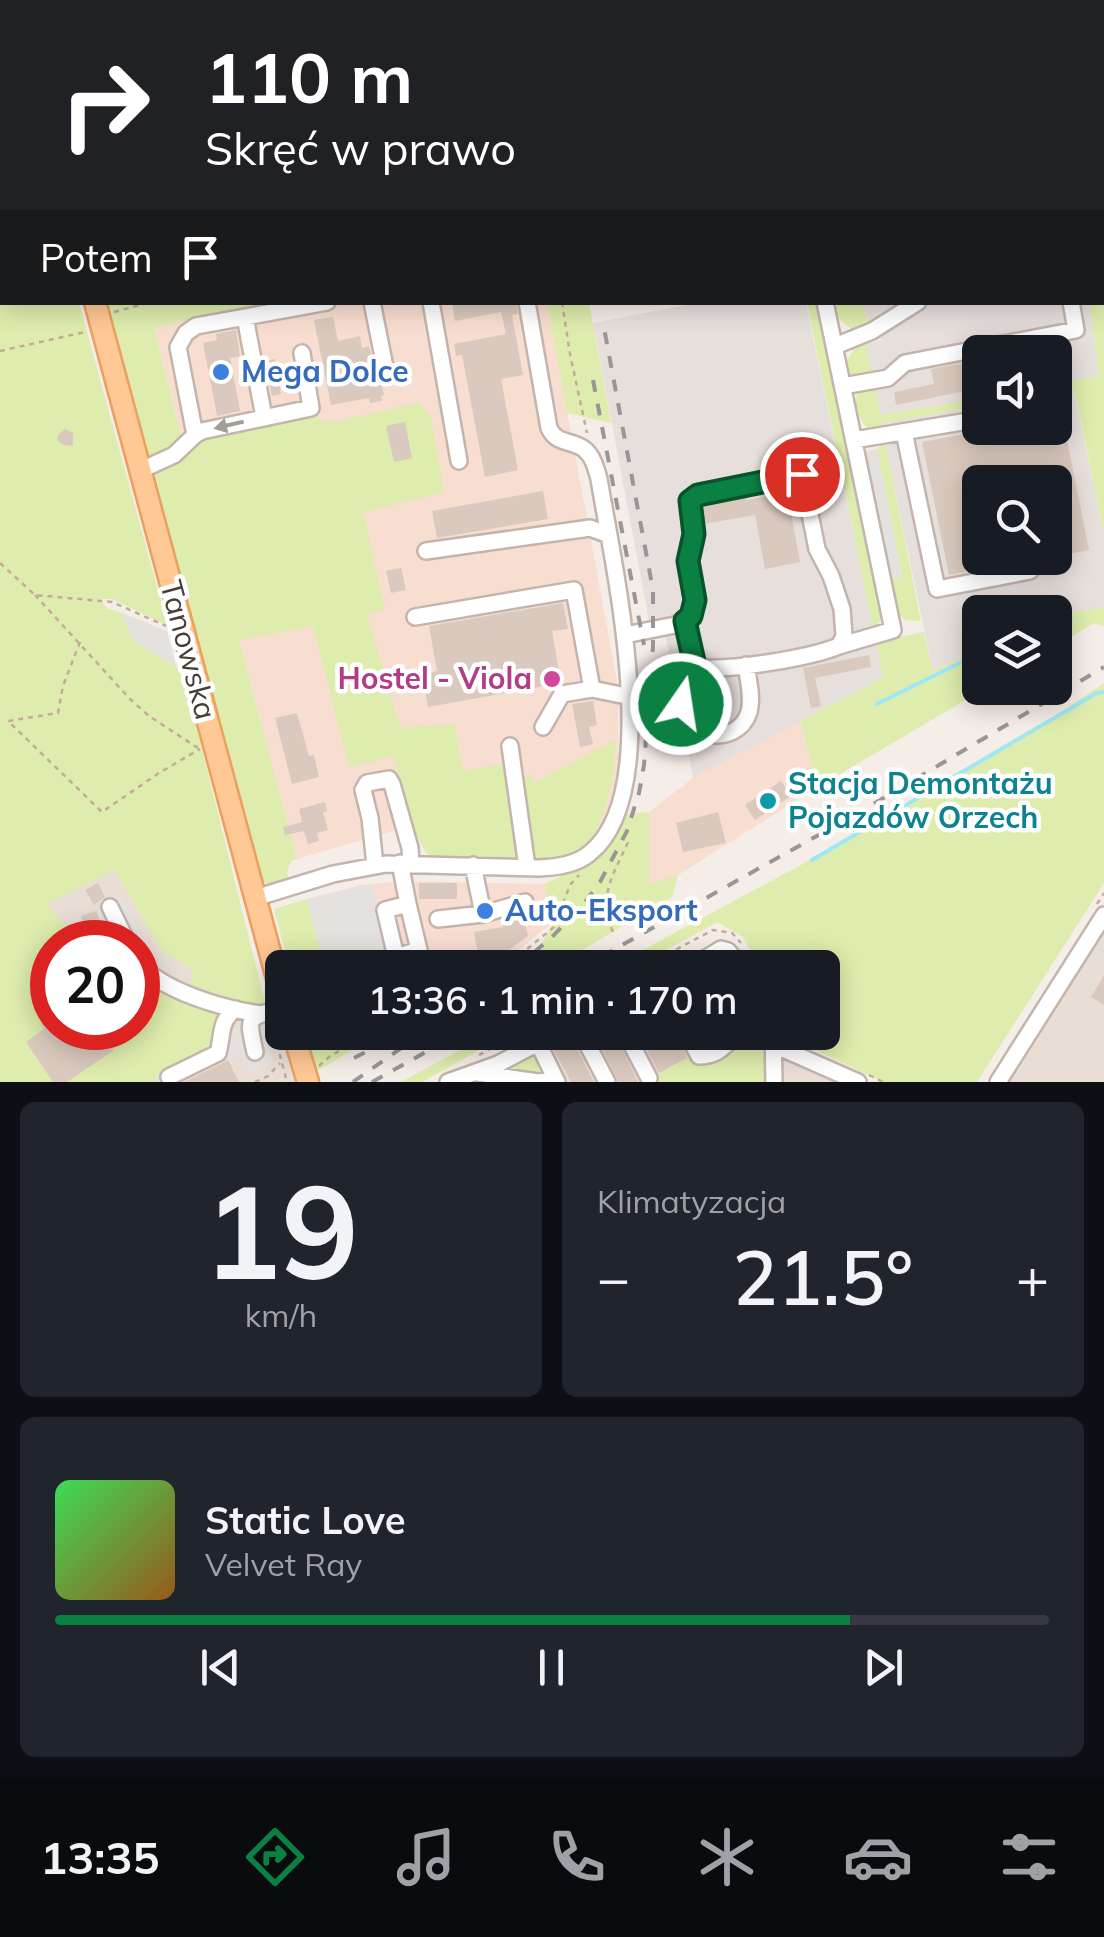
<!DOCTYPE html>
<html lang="pl">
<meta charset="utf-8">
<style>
:root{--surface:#171b24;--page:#20242c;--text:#f1f3f6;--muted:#9ea1a6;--line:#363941;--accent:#0b8043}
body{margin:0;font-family:Mulish,sans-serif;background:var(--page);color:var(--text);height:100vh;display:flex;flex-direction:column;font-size:38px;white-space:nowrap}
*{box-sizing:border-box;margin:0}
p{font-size:32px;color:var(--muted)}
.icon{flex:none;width:55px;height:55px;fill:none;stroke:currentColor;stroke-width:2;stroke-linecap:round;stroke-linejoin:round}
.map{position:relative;height:1082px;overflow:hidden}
.sheet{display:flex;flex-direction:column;gap:20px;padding:20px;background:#0d0f14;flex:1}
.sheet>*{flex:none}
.top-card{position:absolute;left:0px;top:0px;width:1105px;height:305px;box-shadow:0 5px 25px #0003;background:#202124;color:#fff;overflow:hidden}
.tools{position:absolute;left:962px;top:335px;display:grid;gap:20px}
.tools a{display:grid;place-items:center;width:110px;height:110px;border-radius:15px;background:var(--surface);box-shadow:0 5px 25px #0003;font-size:50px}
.speed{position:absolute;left:30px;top:920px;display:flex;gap:20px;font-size:50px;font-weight:700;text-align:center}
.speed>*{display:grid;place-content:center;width:130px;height:130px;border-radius:50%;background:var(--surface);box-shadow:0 5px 25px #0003;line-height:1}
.speed .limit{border:15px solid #d22;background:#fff;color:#111}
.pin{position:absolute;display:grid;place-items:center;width:85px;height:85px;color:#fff;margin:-42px;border:5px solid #fff;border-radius:50%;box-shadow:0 2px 10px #0007}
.me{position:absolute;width:110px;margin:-55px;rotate:13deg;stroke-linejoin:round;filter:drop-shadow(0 0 8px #0008)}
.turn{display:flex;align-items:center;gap:35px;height:210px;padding:0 40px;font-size:45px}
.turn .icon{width:130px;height:130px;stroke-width:2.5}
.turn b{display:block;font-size:70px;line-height:85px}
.then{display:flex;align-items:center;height:95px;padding:0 40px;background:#0003;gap:20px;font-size:38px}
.big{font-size:75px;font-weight:600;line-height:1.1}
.sheet .widget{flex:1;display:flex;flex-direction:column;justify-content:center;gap:15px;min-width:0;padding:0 35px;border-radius:15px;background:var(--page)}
.sheet .dial{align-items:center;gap:0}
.dial b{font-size:130px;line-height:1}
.song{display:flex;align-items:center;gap:30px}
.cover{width:120px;height:120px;border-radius:15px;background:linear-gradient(135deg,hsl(130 70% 55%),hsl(30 70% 35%))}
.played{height:10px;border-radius:5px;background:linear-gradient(90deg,var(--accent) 80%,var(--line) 80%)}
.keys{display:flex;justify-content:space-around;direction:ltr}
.heat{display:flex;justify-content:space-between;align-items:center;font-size:55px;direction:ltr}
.sheet .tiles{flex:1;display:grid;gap:20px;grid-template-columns:1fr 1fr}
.widget:last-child{grid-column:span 2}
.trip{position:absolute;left:265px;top:950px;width:575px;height:100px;border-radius:15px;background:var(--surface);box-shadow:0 5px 25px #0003;font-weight:600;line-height:100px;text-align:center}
.tabs{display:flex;height:160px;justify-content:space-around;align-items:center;background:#090b0e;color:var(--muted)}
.tabs .icon{width:70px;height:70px}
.tabs .on{color:var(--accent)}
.tabs b{font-size:45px;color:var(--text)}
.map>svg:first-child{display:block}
.residential{fill:#e9ded5;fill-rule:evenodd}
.commercial{fill:#f8ded1}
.industrial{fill:#e7dfdc;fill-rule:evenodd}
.green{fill:#deecad}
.parking{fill:#e5e1df}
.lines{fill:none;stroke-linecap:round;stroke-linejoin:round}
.stream{stroke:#9fe7f5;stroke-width:4}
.building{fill:#dac9be}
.minor-casing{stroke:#c4b5ac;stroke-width:20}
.major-casing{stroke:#ec9f5e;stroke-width:25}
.path{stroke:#c4aa99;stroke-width:2.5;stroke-dasharray:5 5;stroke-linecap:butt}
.minor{stroke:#fff;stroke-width:15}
.major{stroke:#ffc895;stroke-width:20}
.rail{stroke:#979797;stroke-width:4;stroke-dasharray:12 12;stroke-linecap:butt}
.oneway{fill:#a49e9a}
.route-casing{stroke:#07532c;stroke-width:25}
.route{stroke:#0b8043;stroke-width:18}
.shop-dot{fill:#3f7fe0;stroke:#fff;stroke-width:4}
.hotel-dot{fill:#d1479c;stroke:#fff;stroke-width:4}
.culture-dot{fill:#0f9aa8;stroke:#fff;stroke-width:4}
.labels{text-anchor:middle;stroke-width:9;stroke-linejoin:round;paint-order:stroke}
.shop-label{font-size:30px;font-weight:bold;fill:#366cbe;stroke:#fff;text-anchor:start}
.street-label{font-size:30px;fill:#483c35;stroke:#fff}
.hotel-label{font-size:30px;font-weight:bold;fill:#b23c85;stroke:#fff;text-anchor:end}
.culture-label{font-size:30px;font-weight:bold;fill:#0d838f;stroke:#fff;text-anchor:start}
</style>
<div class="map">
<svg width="1104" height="1082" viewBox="0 0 1104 1082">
<rect width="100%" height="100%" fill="#f5ede7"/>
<path class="residential" d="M0,857L115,870L161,950L252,1006L280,999L282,1032L291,1033L305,1082H0ZM52,942H138V1028H52Z
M1104,920V1082H990Z
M567,1032L770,1033L780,1057L843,1082H460Z"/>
<path class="commercial" d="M97,0H378V2H98Z
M282,303H547L617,681L619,775L597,840L574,858L552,864L429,856L414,825L297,859L239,640L185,454L154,327Z
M800,721L818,787L678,875L649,886V812L693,778Z
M402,881L544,884L554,921L498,967H324L307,899L361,885Z"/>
<path class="industrial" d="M528,0H745V2H529Z
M799,0H1104V215L1102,2H799Z
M697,303H806L883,678L693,778L663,623L657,620L649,621L593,323Z
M863,303H1090L1099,376L1055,384V352H980V398L880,415L865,344L882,340L875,335L868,324Z
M1074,392L1104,535V608L1055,614L980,612V649L933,671L881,423L980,406V428H1055V395ZM980,482H1055V558H980Z"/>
<path class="green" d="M0,0H30L31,2H2V302L79,303L167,623L164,624L112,599H99L108,609L120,612L135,642L176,666L186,685L265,1003L252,1006L190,984L193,970L161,950L115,870L47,904L79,942H52V1028H138V976L219,1009L213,1047L155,1077L157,1082H0Z
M378,0H528L529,2H378Z
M1104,215V535L1075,393L1055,395V384L1099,376L1090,303L1102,302Z
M103,303H282L154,327L185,453L208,438L313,416L328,423L419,403L431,418L444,492L363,512L385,609L367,614L400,728L454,724L463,771L509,763L507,781L519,859L429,856C408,828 402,791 393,756L349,767L313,626L239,640L297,859L291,861L287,872L289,882L274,886L258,879Z
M547,303H589L611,423L567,413Z
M807,303H819L882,604L881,619L873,630Z
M833,303H863L868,324L863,329L855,331C842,323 837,317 833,303Z
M865,344L872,374L857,378L850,373L847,361L854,349Z
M875,388L881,415L980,398V406L882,423V428L866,427C857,415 854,407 857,393Z
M885,441L921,621L905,620L897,613L890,579L902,576L877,449Z
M1104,608V626L1094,623L1055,647V614Z
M924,632L933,671L980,649V688H986L818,787L800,721L883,678L876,642Z
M1104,683V883L977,1082H883L788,1037L787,1033L822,1032V968L759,967L743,937L718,922L634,967H611L799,866L1062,711Z
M616,740C614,773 608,830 579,851C566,860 549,861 534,860L522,777L531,775L534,783Z
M649,812V885L678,875L672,897L553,967L529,968L554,921L544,884L599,859L625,814Z
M307,899L324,967H289L274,909Z
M307,1033V1032L381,1033L317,1071Z
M492,1033H509L422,1082H401Z
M664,1033L681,1062C705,1047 736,1040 764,1037L770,1055L768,1082H642L665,1068Z
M534,1054L540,1059L554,1082H485L488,1073Z"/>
<path class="parking" d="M877,449L902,577L890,579L865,451Z
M120,612L167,631L176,666L135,642Z
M372,884L394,967H324L307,899Z
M120,895L150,951L138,957V942H110L96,908Z
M263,1023L273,1065L248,1072L242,1054L180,1082H157L154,1076L213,1047L214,1035Z"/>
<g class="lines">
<path class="stream" d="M1055,617L1062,615L1071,618
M877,704L980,653
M812,860L1097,693L1104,692"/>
</g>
<path class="building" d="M452,302H516L518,314L512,315L523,375L501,379L518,470L485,477L462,355L456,356L454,344L506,334L501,312L455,321Z
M333,317L338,341L360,336L362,348L369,346L376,374L382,378H389V380L381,382L384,395L381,396L382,401L370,403L369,398L331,405L314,320Z
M236,330L240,356L230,358L240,411L217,416L203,343L217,340L216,334Z
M1067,343L1072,369L1055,373V346Z
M275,359L281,394L272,396L265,361Z
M976,361L980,388L896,405L894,392L934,384L931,369Z
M1060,405L1089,550L1055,557V482H980V558H1027L1028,560L949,575L922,442L997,428H1055V406Z
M405,422L412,458L394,462L386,426Z
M65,429L73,433V446L63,445L58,441V435Z
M543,491L548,519L437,538L432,511Z
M787,492L800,562L765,569L755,515L704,524L703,506L746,497L747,500Z
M401,568L406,590L391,593L386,571Z
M563,603L568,629L552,631L561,683L428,707L422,674L437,671L429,626Z
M869,655L871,667L815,678L821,706L811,708L803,668Z
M593,701L597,725L589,727L593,744L580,747L572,704Z
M297,713L309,756L314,755L319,777L292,784L275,718Z
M781,781L791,796L755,820L745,805Z
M325,802L327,812H323L328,830L317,833L319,841L308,844L304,831L285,835L283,827L302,822L299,809Z
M718,812L726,843L683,852L676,823Z
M98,883L105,897L94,905L85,890Z
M419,883H457V899H419Z
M96,911L108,942H91L81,916Z
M523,914L528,936L502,955L482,959L478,954L474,932L503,927L502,920Z
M1104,975V1005L1091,997Z
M52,1016V1028H98L114,1050L67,1082H53L26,1042L44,1029L41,1024Z
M594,1032H614L638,1082H618Z
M638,1032H675L687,1058L659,1073Z
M570,1034L571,1037L594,1082H571L553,1048L565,1041Z
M228,1060L239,1082H184L223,1063Z"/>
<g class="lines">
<defs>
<path id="minor" d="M131,0L132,2
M718,0L719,2
M759,0V2
M1022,0V2
M1084,0L1085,2
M89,2L104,0
M875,2L877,0
M1102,96H1104
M1102,133L1104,131
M372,302L385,367
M431,302L459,461
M825,302L893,630L839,646
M245,317L264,417
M835,346L872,331L918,302
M843,386L888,378L905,363L1076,330L1071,302
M904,432L937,589L1030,571
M195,435L202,431L311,408L302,353
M854,440L980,419
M139,471L174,455L195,435L178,347L186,333L196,326L327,302
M426,551L590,528L609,535
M415,617L574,590L592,689L631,697
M685,621L695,667C690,676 683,684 682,695C675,738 737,750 749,712C753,698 748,679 746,665
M625,635L675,625L691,616L695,599L688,561L694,534L690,501L698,495L802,474L817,549L831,576L842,609L844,636L839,646C810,658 725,672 695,667
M543,727L562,694L592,689
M510,746L527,867
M400,863L408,904L385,910L396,957L419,950L408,904
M375,865L370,818L363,790L367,783L389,779L392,784L410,848L411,863
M473,865L483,914
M255,898L333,874L386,864L539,868C557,867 576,865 590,853C666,792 613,564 599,479C596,468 593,456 584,449C570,439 557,445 549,428L527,302
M110,907L127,942
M438,919L483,914L525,902
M138,962C161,991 224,1009 261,1014
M690,968L721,949L728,951L743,968
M581,1032L607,1082
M625,1032L649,1078
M686,1032L699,1056C724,1056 725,1039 743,1034C748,1033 754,1033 759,1032
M773,1032L774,1082
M538,1043L557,1082
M774,1045L858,1082
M255,1052C247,1016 246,1018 282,1008
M478,1073L538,1082L556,1080
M169,1077L218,1053C223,1035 219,1020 236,1009
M448,1082L498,1064L559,1032
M998,1082L1104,915"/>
<path id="major" d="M50,0V2
M95,302L282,997
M293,1032L308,1082"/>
</defs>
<use href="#minor" class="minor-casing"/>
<use href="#major" class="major-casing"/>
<path class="path" d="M562,302L570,354L587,433
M114,312L151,302
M0,351L85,332
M0,563L35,595L112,602L166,626
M35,595L130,699L149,716L198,748
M80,642L63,686L58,713L8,721L102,812L159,773L200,749
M1097,904L1104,893
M613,932C597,895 614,874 629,840
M504,968L554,927L570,885L579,875
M641,968L713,930L732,933L741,943
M272,1025L287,1082
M479,1055L521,1032
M319,1066L329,1057L371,1032
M869,1075L883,1082
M255,1082L268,1076L280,1063"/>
<use href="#minor" class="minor"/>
<use href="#major" class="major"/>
<path class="rail" d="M593,380L644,645
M516,968L554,935L585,902L600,882L627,831L639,793L644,765L653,647V590L604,328
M581,968L865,809L1104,667
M354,1058L404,1032
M353,1082L424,1032
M372,1082L462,1032"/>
</g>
<defs><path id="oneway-solid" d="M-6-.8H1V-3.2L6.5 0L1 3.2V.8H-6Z" transform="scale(2.5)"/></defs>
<use class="oneway" href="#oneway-solid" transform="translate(229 425) rotate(167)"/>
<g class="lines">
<defs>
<path id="route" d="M681,704L684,684L695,666L685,621L691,616L695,600L688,561L694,534L690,501L698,495L802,474"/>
</defs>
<use href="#route" class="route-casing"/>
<use href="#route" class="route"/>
</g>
<g class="shop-dot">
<circle cx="221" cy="372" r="10"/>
<circle cx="485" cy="911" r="10"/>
</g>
<circle class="hotel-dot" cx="552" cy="679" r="10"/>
<circle class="culture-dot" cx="768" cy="801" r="10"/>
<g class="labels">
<g class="shop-label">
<text x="241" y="382">Mega Dolce</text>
<text x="505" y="921">Auto-Eksport</text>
</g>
<g class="street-label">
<text transform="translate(188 650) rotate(75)" y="10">Tanowska</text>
</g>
<g class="hotel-label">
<text x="532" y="689">Hostel - Viola</text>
</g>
<g class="culture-label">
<text x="788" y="794">Stacja Demontażu<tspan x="788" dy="34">Pojazdów Orzech</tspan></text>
</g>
</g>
</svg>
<div class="tools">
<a><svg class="icon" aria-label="sound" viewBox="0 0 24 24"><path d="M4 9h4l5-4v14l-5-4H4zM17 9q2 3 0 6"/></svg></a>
<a><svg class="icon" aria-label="search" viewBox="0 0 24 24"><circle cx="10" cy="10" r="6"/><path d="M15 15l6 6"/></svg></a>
<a><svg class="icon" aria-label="layers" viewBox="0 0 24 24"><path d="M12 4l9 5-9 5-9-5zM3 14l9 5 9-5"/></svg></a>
</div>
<div class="speed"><div class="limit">20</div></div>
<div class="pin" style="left:802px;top:474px;background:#d93025"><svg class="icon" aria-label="arrive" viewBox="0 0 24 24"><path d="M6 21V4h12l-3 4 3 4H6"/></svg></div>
<svg class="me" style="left:681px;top:704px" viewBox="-20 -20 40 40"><circle r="17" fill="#0b8043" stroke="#fff" stroke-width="3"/><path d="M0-11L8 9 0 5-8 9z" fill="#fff"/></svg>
<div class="trip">13:36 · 1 min · 170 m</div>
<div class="top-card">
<div class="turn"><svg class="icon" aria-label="right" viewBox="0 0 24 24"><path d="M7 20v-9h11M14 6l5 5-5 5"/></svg><div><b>110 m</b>Skręć w prawo</div></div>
<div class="then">Potem<svg class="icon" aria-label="arrive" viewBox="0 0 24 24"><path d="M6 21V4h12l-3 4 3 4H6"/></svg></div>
</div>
</div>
<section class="sheet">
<div class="tiles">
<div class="widget dial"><b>19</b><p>km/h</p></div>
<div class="widget"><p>Klimatyzacja</p>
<div class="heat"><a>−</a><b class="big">21.5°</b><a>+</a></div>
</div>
<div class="widget">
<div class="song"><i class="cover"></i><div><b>Static Love</b><p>Velvet Ray</p></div></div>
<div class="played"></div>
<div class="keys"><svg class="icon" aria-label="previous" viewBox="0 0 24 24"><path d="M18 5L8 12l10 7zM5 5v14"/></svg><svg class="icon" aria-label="pause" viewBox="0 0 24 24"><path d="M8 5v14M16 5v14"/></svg><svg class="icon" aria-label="next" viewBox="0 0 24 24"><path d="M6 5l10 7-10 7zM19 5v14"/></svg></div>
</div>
</div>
</section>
<nav class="tabs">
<b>13:35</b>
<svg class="icon on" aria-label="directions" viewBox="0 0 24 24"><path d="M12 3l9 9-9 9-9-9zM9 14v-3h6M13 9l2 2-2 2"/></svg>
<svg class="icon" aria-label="music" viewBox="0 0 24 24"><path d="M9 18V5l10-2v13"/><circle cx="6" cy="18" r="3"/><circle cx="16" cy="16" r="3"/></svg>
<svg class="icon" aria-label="phone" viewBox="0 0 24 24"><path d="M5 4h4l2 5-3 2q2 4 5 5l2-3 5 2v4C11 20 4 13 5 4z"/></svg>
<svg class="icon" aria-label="climate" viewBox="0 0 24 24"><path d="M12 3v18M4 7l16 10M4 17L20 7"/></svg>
<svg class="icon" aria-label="car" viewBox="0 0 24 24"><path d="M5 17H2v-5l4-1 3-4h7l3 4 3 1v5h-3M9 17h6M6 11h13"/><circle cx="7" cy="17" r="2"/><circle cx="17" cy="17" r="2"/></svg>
<svg class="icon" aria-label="filters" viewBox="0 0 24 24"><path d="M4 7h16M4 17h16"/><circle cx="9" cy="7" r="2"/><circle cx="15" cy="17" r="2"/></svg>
</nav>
